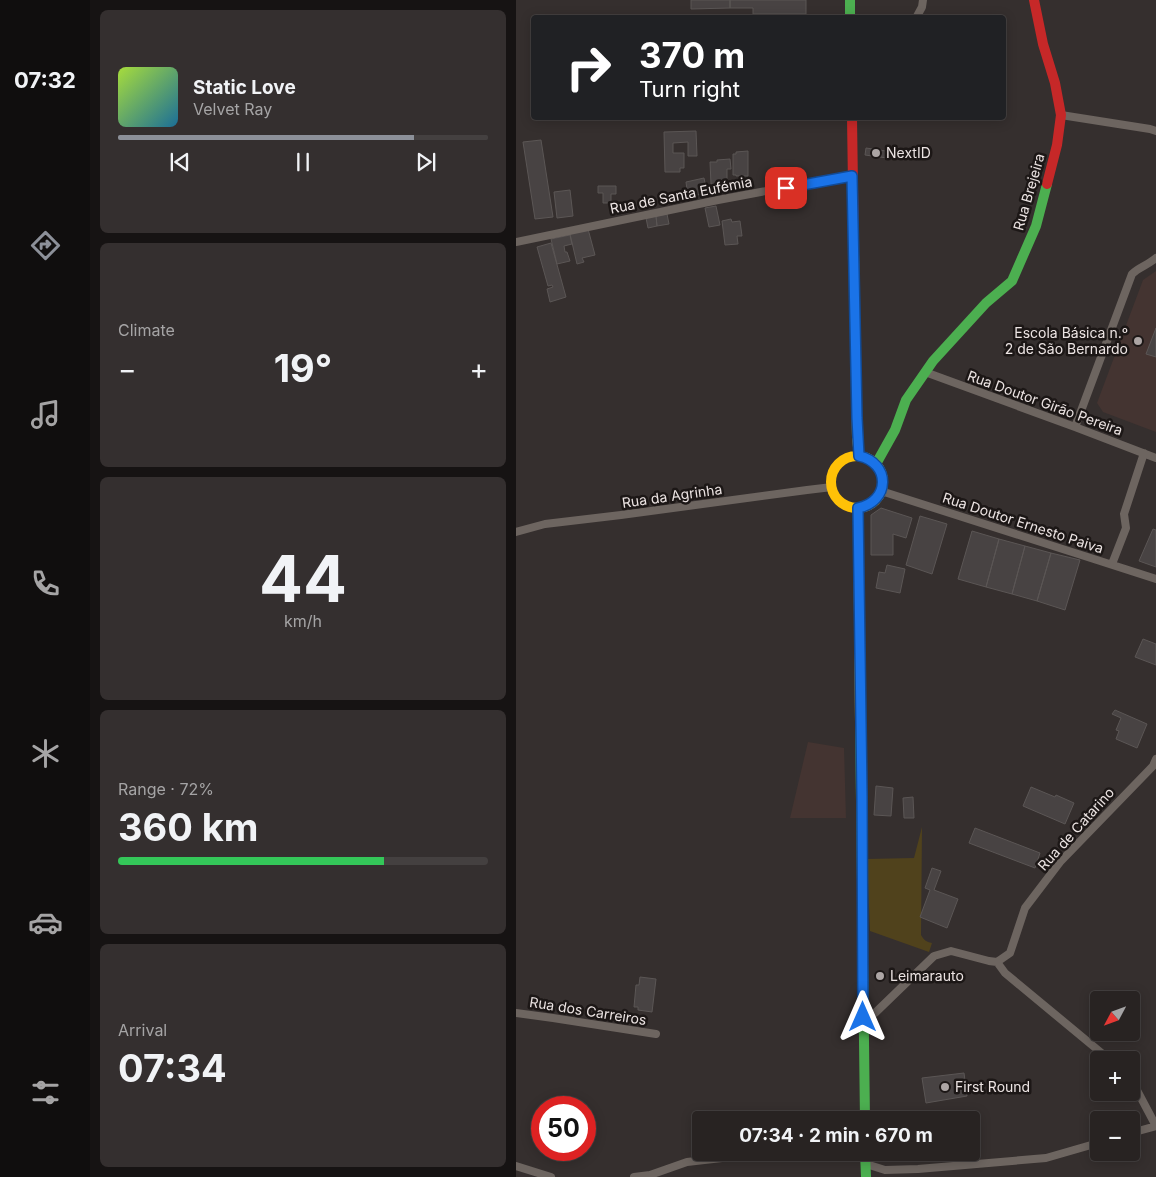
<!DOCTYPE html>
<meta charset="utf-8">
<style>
:root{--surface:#282322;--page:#342f2f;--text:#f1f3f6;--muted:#a5a4a5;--line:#444040;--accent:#8c9099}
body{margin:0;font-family:Inter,sans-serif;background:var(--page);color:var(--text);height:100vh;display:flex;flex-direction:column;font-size:19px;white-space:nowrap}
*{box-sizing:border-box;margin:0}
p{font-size:16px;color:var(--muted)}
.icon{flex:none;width:28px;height:28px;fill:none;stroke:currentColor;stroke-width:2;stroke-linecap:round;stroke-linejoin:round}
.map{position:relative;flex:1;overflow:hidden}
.side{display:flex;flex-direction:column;gap:10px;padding:10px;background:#161313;width:426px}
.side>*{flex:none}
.guide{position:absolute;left:15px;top:15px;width:475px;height:105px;border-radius:5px;box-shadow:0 2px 12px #0003,0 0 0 1px var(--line);background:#202124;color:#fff;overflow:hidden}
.needle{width:32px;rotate:229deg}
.buttons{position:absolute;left:574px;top:991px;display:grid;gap:10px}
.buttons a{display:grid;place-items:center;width:50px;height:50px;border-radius:5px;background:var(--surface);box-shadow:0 2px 12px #0003,0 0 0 1px var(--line);font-size:25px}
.speed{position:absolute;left:15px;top:1096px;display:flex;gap:10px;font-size:25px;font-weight:700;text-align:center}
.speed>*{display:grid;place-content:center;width:65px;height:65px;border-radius:50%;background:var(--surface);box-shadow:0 2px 12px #0003,0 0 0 1px var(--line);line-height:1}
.speed .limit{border:8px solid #d22;background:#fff;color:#111}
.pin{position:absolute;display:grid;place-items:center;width:42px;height:42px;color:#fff;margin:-21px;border-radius:10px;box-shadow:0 2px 8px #0006}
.me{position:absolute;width:55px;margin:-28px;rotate:0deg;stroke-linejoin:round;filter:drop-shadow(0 0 4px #0008)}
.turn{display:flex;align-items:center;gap:18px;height:105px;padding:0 25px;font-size:22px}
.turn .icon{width:65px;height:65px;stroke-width:2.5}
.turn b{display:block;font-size:35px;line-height:42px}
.big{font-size:38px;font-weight:700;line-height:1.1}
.side .tile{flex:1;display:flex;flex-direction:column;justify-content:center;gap:8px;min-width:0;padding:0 18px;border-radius:8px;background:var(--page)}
.side .dial{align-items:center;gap:0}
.dial b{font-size:65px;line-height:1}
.song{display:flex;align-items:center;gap:15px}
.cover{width:60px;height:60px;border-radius:8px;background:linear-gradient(135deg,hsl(80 70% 55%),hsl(200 70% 35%))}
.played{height:5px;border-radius:2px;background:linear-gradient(90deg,var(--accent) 80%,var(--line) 80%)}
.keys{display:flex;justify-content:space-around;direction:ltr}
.heat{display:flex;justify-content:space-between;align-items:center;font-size:28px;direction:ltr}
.charge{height:8px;border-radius:4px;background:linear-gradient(90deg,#34c759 72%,var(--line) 0)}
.trip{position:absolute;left:176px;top:1111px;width:288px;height:50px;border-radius:5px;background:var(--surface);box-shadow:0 2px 12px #0003,0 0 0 1px var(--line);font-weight:700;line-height:50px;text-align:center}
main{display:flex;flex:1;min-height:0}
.menu{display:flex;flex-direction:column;width:90px;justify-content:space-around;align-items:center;background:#100e0e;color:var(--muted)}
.menu .icon{width:35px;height:35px}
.menu .on{color:var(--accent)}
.menu b{font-size:22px;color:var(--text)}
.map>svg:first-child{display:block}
.built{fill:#443431}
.green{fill:#50421c}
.building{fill:#484343;stroke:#5b5655}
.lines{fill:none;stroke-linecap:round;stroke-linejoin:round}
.street{stroke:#6d6560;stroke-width:8}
.fast{stroke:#4caf50;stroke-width:10}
.slow{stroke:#ffc107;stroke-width:10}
.jam{stroke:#c62828;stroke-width:10}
.route-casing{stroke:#114b97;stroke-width:12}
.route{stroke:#1a73e8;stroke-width:9}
.poi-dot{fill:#aca5a4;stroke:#1c1716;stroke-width:2}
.labels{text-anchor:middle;stroke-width:5;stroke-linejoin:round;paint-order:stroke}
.poi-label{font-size:14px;fill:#ece4e3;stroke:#1c1716;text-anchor:start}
.street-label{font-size:14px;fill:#ece4e3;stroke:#1c1716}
</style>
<main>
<nav class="menu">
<b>07:32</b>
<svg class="icon on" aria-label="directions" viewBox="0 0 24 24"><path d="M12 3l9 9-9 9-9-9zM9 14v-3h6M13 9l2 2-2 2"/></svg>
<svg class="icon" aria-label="music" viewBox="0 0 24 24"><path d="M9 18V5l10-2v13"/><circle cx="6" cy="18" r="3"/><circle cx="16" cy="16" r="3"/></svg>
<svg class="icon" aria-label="phone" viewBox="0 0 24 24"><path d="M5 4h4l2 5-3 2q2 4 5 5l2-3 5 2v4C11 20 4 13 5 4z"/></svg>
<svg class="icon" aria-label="climate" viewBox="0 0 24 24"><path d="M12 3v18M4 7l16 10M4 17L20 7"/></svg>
<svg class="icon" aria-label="car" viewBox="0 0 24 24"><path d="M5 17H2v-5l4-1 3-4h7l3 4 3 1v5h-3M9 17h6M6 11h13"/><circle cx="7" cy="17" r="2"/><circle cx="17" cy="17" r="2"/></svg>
<svg class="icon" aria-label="filters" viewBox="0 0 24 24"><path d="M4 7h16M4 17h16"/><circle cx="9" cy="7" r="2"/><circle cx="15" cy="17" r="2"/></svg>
</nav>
<section class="side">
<div class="tile">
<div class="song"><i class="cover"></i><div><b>Static Love</b><p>Velvet Ray</p></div></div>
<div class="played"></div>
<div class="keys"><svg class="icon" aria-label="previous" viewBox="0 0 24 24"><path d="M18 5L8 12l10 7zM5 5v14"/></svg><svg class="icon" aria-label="pause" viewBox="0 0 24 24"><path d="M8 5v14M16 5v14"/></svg><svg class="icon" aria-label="next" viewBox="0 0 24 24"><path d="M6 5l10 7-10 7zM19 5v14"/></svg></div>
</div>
<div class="tile"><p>Climate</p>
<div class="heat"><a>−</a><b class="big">19°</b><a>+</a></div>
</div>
<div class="tile dial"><b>44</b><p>km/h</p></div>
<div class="tile"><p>Range · 72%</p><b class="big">360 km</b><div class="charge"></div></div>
<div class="tile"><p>Arrival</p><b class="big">07:34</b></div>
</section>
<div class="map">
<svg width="640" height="1177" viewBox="0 0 640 1177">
<rect width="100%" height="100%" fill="#352f2e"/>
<path class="built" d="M640,271V432L587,412L581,403L627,280Z
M292,742L328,748L330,818H274Z"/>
<path class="green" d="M406,827L405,935C408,940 410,942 416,943L413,952L354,931L351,859L398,858Z"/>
<path class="building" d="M175,0H214V8L175,9Z
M214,0H290V14H237V8H214Z
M180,131L181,156H172V142L157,143V153H168V168H164V172H149L148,132Z
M25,140L37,217L19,219L7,142Z
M350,148L370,151L371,158L349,155Z
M232,151V176H220V175H217V154H220V152Z
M214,159L215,169H211V183L195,184L194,162H201V160Z
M188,178L191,193L172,197L170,182Z
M82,186H100V194H95V203H87V193H82Z
M54,190L57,216L41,218L38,192Z
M200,206L204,225L193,227L189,208Z
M151,214L153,224L141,226L140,216Z
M140,216L141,226L132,228L130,218Z
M215,219L216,222L224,221L226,236H221L222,244L209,245L206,221Z
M72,229L79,255L66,258L68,262L61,264L54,234Z
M54,235L56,244L48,246L49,252H51L54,261L41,264L35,239Z
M35,243L50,297L34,302L31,289L37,287L36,285L32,286L21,247Z
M640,328V357L630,354Z
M365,508L396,518L390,538L377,534V555H355V515Z
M404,516L431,524L416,574L390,565Z
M637,529L640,530V567L623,561Z
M456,531L483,539L470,587L442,579Z
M483,539L509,546L496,594L470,587Z
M509,546L535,553L521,601L496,594Z
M535,553L564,560L549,610L521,601Z
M371,565L389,569L384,593L360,588L363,572L369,573Z
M627,639L640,644V665L619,657Z
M599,710L631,724L621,748L600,739L603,731L600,730L605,718L596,714Z
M360,786L377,788L375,816L358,815Z
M515,787L539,797L540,795L558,803L549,824L507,806Z
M397,797L398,818H388L387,798Z
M459,828L524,853L519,868L453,843Z
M416,868L425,871L418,890L442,899L431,928L404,917L414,890L409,888Z
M124,977L140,979L136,1012L122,1010V1007H118L120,985H123Z
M448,1073L451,1096L410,1103L406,1078Z"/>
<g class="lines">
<path class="street" d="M400,18L406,7L407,0
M545,115L634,129L640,131
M0,242L202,200L336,175
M409,372L559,427L640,458
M559,427L616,274C623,267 632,265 640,258
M365,491L581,560L640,579
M0,532L29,524L105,515L291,490L316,487
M596,564L610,528L608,514L628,453
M481,962L489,973L594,1060
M0,1013L37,1018L140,1034
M347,1017L359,1013L418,956L435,951L473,961L481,962L494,953L509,908L544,862L637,766L640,759
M615,1079L640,1126
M615,1133L640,1126
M350,1164L369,1170L402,1169L530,1158L582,1143
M0,1166L35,1177
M118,1177L134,1175L171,1162L206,1158L244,1156L262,1152"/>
<path class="fast" d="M334,0V18
M360,464L379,430L390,400L417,361L470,303L496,281L520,226L531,184
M344,722L349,1120
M349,1152L350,1177"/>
<path class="slow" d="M338,254L341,438L343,456
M315 482a26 26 0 1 1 52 0a26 26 0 1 1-52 0Z
M342,508L344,722"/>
<path class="jam" d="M518,0L527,44L539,83L545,115L541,145L531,184
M336,118L338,254"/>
</g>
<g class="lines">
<defs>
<path id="route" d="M270,188L336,176L341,418L343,456C375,463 374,502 342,508L346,796L347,1017"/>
</defs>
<use href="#route" class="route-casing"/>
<use href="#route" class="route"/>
</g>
<g class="poi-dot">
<circle cx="360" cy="153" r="5"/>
<circle cx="622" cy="341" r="5"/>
<circle cx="364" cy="976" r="5"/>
<circle cx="429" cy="1087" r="5"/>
</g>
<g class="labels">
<g class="poi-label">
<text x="370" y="158">NextID</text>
<text x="612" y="338" text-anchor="end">Escola Básica n.º<tspan x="612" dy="16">2 de São Bernardo</tspan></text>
<text x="374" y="981">Leimarauto</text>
<text x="439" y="1092">First Round</text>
</g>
<g class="street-label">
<text transform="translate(513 192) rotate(-74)" y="5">Rua Brejeira</text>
<text transform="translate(165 195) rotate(-11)" y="5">Rua de Santa Eufémia</text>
<text transform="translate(529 403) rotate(20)" y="5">Rua Doutor Girão Pereira</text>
<text transform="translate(156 496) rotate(-8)" y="5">Rua da Agrinha</text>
<text transform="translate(507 523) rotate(18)" y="5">Rua Doutor Ernesto Paiva</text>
<text transform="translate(560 829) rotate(-48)" y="5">Rua de Catarino</text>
<text transform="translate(72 1011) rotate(9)" y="5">Rua dos Carreiros</text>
</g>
</g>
</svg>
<div class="buttons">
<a><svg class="needle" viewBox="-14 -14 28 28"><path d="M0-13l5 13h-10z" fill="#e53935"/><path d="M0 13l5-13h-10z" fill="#a5a4a5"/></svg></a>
<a>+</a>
<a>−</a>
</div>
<div class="speed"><div class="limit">50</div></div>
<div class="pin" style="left:270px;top:188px;background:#d93025"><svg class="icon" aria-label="arrive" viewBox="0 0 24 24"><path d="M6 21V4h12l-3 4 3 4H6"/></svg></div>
<svg class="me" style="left:347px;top:1017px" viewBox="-20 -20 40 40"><path d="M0-17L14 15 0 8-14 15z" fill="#1a73e8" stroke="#fff" stroke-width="4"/></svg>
<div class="trip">07:34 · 2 min · 670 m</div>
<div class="guide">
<div class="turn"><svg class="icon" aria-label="right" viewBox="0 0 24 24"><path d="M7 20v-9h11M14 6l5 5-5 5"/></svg><div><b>370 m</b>Turn right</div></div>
</div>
</div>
</main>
